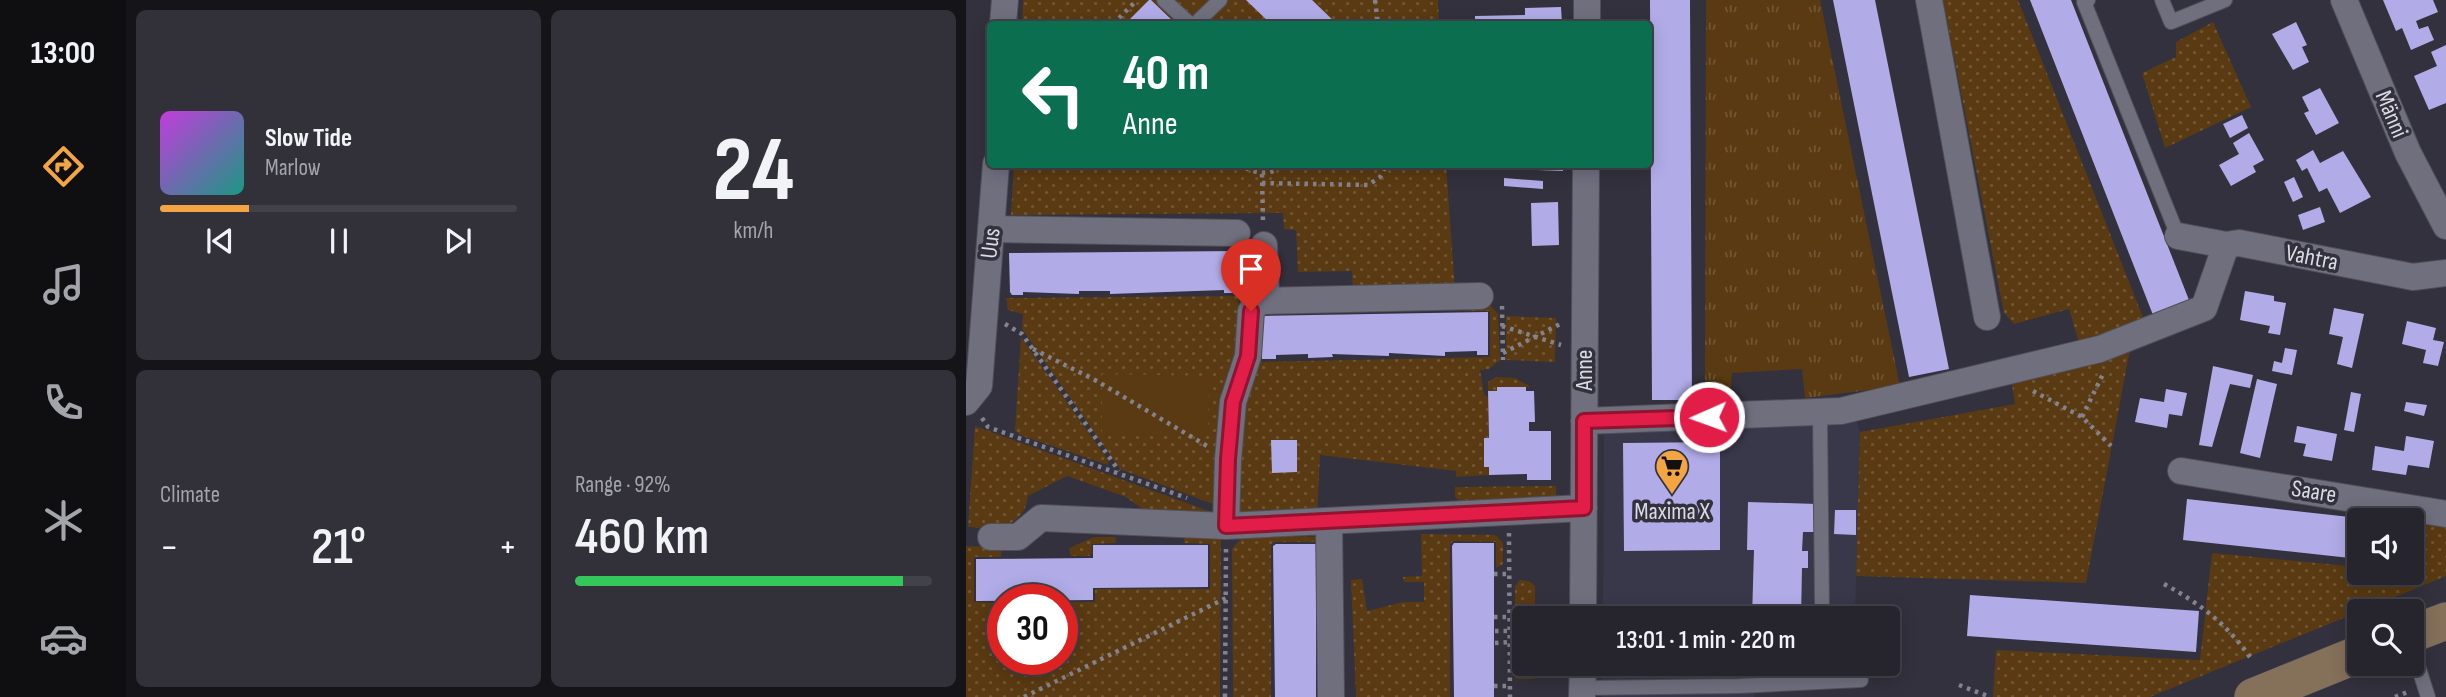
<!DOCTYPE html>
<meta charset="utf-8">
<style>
:root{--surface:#26252e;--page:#32313a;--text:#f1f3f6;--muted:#a4a5aa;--line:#42424a;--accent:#f3a443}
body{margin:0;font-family:"Sofia Sans Condensed",sans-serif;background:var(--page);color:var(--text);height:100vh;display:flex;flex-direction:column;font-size:26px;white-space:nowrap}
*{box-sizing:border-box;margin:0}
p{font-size:23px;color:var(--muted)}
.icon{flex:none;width:38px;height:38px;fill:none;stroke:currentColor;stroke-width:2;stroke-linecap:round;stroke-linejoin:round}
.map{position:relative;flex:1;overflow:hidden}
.side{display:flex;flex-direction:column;gap:10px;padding:10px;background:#151419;width:840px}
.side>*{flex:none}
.guide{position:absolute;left:21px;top:21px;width:665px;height:147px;border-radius:7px;box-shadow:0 4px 18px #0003,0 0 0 2px var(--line);background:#0b6e4f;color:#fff;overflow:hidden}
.tools{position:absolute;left:1381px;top:508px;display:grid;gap:14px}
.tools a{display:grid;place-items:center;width:77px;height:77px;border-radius:7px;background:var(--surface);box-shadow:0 4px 18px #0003,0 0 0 2px var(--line);font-size:35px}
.speed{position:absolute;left:21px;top:584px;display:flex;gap:14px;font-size:35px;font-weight:700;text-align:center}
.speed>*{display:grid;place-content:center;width:91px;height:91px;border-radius:50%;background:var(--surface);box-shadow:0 4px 18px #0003,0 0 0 2px var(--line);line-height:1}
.speed .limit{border:10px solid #d22;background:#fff;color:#111}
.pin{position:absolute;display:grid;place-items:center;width:60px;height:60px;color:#fff;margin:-72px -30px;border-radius:50% 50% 50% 0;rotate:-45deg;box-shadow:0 0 7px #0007}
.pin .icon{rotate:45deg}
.me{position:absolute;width:77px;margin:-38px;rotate:268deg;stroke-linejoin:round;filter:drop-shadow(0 0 5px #0008)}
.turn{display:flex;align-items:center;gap:24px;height:147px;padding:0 21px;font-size:32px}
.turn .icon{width:91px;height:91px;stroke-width:2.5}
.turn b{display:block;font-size:49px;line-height:60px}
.big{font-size:52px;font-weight:600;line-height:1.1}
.side .card{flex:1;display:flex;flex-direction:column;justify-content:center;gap:10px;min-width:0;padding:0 24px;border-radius:10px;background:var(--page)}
.side .dial{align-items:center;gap:0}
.dial b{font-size:91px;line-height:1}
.song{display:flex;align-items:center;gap:21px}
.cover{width:84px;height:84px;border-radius:10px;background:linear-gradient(135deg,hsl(290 70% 55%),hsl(170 70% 35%))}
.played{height:7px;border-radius:4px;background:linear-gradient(90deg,var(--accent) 25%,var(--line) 25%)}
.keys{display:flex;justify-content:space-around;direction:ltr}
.heat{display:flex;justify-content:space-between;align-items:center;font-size:38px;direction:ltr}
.charge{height:10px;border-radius:5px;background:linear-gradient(90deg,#34c759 92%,var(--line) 0)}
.side .tiles{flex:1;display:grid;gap:10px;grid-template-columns:repeat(2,1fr)}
.trip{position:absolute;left:546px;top:606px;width:388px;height:70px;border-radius:7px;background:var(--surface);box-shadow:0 4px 18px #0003,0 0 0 2px var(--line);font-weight:600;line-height:70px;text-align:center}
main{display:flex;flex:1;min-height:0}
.tabs{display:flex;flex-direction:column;width:126px;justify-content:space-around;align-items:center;background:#0f0f12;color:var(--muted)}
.tabs .icon{width:49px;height:49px}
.tabs .on{color:var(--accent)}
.tabs b{font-size:32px;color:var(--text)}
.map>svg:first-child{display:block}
.built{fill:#39374a}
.grass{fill:url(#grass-dots)}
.park{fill:url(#park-tufts)}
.pitch{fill:#5a3a12}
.building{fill:#b1ace8}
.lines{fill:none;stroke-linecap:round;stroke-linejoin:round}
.service-casing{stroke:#504f59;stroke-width:16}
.minor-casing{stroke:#504f59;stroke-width:28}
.secondary-casing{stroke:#504f59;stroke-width:38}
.path{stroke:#84838d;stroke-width:4.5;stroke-dasharray:3.5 5;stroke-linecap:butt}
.service{stroke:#706f7e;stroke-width:14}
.minor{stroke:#706f7e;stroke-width:26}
.secondary{stroke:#85705a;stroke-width:37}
.route-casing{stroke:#92132f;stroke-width:18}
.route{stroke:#e11d48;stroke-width:12}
.labels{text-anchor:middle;stroke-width:7;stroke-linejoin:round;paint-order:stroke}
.street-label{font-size:24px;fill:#dbdbe3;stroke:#32313d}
.poi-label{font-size:24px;fill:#dbdbe3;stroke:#32313d}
</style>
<main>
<nav class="tabs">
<b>13:00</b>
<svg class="icon on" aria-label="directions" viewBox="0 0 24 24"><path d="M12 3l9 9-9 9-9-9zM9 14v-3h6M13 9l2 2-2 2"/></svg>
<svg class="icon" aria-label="music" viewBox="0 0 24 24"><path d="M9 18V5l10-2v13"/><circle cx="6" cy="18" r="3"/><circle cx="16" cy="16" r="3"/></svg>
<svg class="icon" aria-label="phone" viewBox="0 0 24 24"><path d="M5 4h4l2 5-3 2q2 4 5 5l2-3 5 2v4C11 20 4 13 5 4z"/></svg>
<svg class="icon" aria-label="climate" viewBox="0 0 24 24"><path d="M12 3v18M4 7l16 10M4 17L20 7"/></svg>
<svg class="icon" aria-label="car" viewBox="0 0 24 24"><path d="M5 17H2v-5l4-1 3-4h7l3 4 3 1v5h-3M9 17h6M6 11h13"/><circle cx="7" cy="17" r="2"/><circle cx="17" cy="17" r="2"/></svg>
</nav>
<section class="side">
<div class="tiles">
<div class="card">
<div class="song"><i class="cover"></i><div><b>Slow Tide</b><p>Marlow</p></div></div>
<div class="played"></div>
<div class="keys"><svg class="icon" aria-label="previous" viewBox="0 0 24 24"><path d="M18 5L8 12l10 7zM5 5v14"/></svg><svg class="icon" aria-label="pause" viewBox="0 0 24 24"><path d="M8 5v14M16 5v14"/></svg><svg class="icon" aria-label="next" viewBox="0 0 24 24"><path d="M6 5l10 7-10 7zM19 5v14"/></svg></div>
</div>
<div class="card dial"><b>24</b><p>km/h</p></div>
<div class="card"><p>Climate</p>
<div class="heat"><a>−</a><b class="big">21°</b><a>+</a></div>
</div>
<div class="card"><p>Range · 92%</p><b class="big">460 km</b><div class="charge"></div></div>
</div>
</section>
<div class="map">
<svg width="1480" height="697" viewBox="0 0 1480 697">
<defs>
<pattern id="grass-dots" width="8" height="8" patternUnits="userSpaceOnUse" patternTransform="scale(1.75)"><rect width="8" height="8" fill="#5a3a12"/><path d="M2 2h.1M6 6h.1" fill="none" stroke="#715634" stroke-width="1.8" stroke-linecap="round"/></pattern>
<pattern id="park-tufts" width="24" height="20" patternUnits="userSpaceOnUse" patternTransform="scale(1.75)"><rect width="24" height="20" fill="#5a3a12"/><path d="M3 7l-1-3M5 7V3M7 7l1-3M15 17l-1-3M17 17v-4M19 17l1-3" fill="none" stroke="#715634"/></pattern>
</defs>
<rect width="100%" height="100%" fill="#32313d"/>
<path class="built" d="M890,418L894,432L889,618H637L638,433Z
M637,663H888V667L788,671V697H636Z"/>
<path class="grass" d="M57,0H472L473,24H56Z
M977,0H1052L1178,320L1113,343L1103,309L1048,324L1038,313Z
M1247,22L1285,107L1199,148L1176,73L1210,57V42Z
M48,165H480L489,289L387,292L386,271L332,272L330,230L318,229L317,213L45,215Z
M273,296L271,351L255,507L154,469L56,329L57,314L42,310L40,298Z
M523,304L532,314L534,360L523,369L514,370L518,394L522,398L523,475L490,477V471L354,455L351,516L277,517L266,494L267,455L290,362L524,357V311H499Z
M540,316L590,318L589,362L540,360Z
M55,337L142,460V465L54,435L49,430Z
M1164,349L1120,583L890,576L894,432L1049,404L1045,378Z
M530,377L549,378L565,387H532L531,391H522V382Z
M9,426L248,513L185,515L160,497L101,476L62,496C58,529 28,529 2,527Z
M590,486V499L495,502L489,497V487Z
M1453,517L1480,524V576L1184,697H1027L1030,650L1234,660L1246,553L1393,567V572H1447Z
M455,534L530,535L537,543V564L530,568V542L487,541L484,545V697H390L385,580L396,579L401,611L437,602H458V582H438L437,577L456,576Z
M250,535L255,541L254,697H0V546L35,547V557H8V602L37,603V660H96V602H129V589H244V544L218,543V538Z
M278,535L354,537L350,542H309L305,545V697H267L266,549Z
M128,537H150L149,543L126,544L125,556H105L103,548Z
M554,580L563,581L569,586V618H558V638H549V586Z
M549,644H558V663H569V679H549Z"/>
<path class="park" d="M740,0H854L934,386L839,398L836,369L766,373L764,400L739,403Z"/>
<path class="pitch" d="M136,374L243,376L242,436L136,435Z"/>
<path class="building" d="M183,0H185L210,24H159Z
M280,0H346L371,24H305Z
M684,0H724L726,400H686Z
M867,0H909L983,369L943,377Z
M1064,0H1105L1223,300L1187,315Z
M1417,0H1467L1472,12L1450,21L1453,29L1462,26L1468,40L1445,50L1436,28L1430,31Z
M595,7L596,24H509V16L559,15V8Z
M1330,22L1341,45L1336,47L1343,62L1327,70L1306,34Z
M1480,45V103L1463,110L1448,76L1471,66L1465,52Z
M1354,88L1373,123L1350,135L1338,113L1343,111L1336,97Z
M1276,115L1282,128L1264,138L1257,124Z
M1283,133L1298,160L1287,166L1290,172L1265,186L1253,165L1273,154L1267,143Z
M1347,150L1354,163L1377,151L1405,197L1374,213L1361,188L1353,192L1341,168L1336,171L1330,160Z
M571,164H597V171L570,170Z
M1328,177L1337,197L1327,202L1318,182Z
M538,178L577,181V189L538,186Z
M592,202L593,245L566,246L565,203Z
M1354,207L1359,222L1337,230L1332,215Z
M271,251L270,293H258V290L144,294V291H113V294L57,292V295H46L44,292L43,253Z
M1279,291L1308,296V301L1320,303L1314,335L1302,333L1304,326L1274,320Z
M1368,308L1398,314L1386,368L1371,364L1377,337L1363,334Z
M522,312V355H511V351L479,352V356L423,353V356L366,354L367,357L342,358V354L310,355V359H296V316Z
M1441,321L1470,328L1467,340L1478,342L1472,366L1457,363L1460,350L1436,344Z
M1319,348L1331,350L1326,375L1306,371L1308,361L1316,363Z
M1247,366L1287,375L1284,388L1264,384L1246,447L1233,445Z
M1291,379L1311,384L1294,458L1274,453Z
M531,387H560V391H568L569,422H563V431H585V480H561V474L523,475V467H518V438H523L522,391H531Z
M1200,389L1221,393L1216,416L1203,414L1201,428L1169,422L1174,398L1198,402Z
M1385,392L1395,394L1388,432L1378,430Z
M1440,402L1461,405L1458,416L1438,411Z
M1331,426L1371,434L1366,461L1337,456L1340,444L1328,442Z
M1440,436L1468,441L1463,468L1442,465L1440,475L1406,470L1409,446L1438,451Z
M305,440H331V472L306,473Z
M754,442V550L658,551L657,443Z
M1221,499L1393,518V559L1217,540Z
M782,502L851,504L850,532H837L836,551H842V568H836L835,618H786L788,550H781Z
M869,510H890V535L868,534Z
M488,543H528V697H488L486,546Z
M310,544H350V697H309L307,546Z
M127,545H242V587L127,588V600L10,601V559L127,558Z
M1004,595L1233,611L1230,652L1001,636Z"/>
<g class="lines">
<defs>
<path id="service" d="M198,0L224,24
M1122,0L1118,2L1212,236
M1196,0L1205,22L1259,0
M229,24L254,0
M854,414L856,605
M1446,647L1462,697
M616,688L773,686L895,680"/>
<path id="minor" d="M963,0L1021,317
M1378,0L1442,153L1480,226
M37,24L39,0
M621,24V0
M26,229L271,233
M1212,236L1260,245L1273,243L1447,277L1480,273
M294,301L514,296
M0,402L13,386L30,164
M618,421L875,411L1134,349L1238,308L1260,245
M1215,471L1480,514
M363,522L365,697
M260,526L262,459L267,402L282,356L285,311L300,293L298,245
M25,537H52L75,518L260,526L618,508
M617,618L620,164
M616,697L617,663"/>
<path id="secondary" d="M1446,634L1480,621
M1287,697L1393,654"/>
</defs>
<use href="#service" class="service-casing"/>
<use href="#minor" class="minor-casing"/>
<use href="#secondary" class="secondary-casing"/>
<path class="path" d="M409,0L412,24
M147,24L171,0
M272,164C287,173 304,178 317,164
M296,174L297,222
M296,183L402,185L414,177L421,164
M536,306L537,360
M39,324L56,334L153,471
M536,326L595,345
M67,349L129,380L241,446
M537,353L594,324
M1067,391L1116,417L1145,446
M1116,417L1137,374
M16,418L22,427L221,498
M543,533L544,697
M528,574H543
M1198,584C1235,604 1262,625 1286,660
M528,617H543
M529,631H543
M529,643L544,642
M993,685L1024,697
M528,686H544
M58,697L260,598
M259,697L260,548
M1429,697L1444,691"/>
<use href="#service" class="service"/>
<use href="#minor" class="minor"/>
<use href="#secondary" class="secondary"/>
</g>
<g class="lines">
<defs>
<path id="route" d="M285,311L282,356L267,402L262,459L260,526L618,508V421L743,417"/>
</defs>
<use href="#route" class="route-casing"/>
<use href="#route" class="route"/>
</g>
<defs>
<symbol id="supermarket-pin" viewBox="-11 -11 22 30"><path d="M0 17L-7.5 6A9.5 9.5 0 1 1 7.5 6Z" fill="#f3a443" stroke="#32313d"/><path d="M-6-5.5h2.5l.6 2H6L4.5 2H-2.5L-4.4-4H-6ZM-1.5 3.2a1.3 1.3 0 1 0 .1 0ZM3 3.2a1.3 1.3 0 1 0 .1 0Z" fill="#111"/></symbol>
</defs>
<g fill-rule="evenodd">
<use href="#supermarket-pin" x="687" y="447" width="38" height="52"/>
</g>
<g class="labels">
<g class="street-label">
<text transform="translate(1426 114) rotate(67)" y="8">Männi</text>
<text transform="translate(24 243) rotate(-83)" y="8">Uus</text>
<text transform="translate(1346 257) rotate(11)" y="8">Vahtra</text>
<text transform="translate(618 370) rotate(-90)" y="8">Anne</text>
<text transform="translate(1348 491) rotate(9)" y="8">Saare</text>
</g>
<g class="poi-label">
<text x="706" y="519">Maxima X</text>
</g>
</g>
</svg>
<div class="tools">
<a><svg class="icon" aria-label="sound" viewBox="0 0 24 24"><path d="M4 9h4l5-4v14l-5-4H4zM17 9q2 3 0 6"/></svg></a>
<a><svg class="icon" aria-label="search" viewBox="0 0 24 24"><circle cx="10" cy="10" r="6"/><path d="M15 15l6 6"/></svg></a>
</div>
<div class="speed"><div class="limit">30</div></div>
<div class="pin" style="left:285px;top:311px;background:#d93025"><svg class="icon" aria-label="arrive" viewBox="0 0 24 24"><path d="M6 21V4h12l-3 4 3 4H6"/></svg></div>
<svg class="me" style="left:743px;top:417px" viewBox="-20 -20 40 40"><circle r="17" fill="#e11d48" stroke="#fff" stroke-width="3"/><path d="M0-11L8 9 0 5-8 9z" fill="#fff"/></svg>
<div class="trip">13:01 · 1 min · 220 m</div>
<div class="guide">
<div class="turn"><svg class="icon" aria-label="left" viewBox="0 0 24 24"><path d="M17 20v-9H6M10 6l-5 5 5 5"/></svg><div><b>40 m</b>Anne</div></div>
</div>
</div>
</main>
